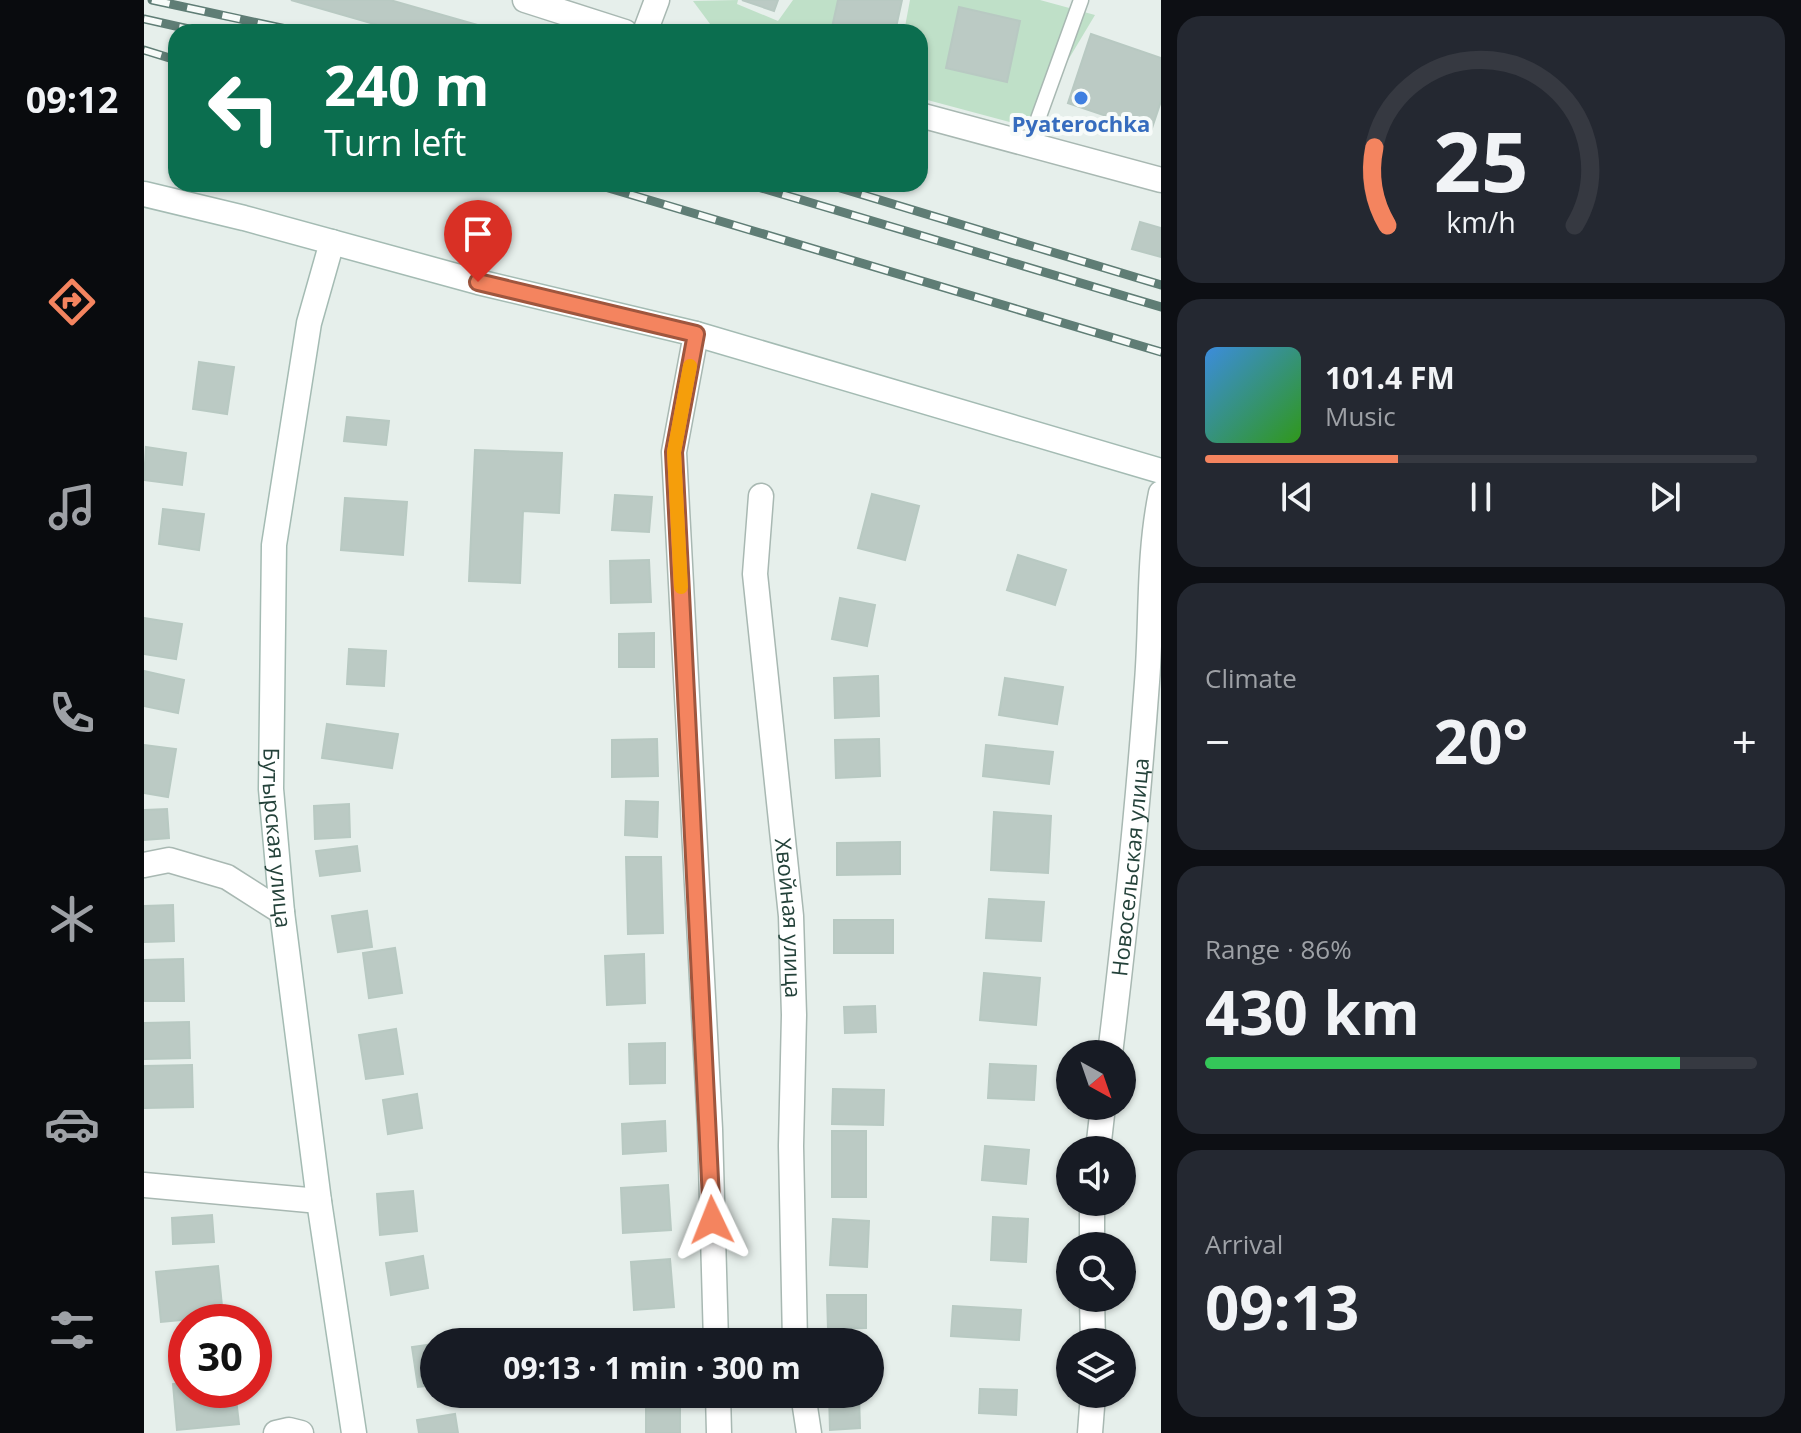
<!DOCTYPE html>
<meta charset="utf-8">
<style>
:root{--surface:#171b24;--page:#242831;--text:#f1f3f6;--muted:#9ea1a6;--line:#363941;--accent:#f4845f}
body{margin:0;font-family:"Open Sans",sans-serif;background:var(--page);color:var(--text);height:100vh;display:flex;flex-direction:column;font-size:30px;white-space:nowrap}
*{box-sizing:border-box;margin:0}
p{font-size:26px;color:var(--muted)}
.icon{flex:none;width:44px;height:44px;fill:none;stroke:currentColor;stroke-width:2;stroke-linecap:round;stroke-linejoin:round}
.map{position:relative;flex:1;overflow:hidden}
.drawer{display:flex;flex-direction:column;gap:16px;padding:16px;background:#0d0f14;width:640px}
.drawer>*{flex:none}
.hud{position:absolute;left:24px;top:24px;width:760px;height:168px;border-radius:24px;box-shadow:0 2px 6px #0004;background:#0b6e4f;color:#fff;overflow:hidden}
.needle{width:52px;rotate:140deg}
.tools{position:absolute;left:912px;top:1040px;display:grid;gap:16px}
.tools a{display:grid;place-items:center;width:80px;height:80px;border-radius:50%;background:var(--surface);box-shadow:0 2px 6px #0004;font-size:40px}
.speed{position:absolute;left:24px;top:1304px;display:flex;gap:16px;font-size:40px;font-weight:700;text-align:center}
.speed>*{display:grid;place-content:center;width:104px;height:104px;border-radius:50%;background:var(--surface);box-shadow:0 2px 6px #0004;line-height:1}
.speed .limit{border:12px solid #d22;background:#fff;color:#111}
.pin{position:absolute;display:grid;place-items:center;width:68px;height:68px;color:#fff;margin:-82px -34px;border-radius:50% 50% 50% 0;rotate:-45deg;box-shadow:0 0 8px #0007}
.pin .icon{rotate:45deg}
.me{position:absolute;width:88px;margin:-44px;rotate:358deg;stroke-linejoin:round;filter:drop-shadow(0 0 6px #0008)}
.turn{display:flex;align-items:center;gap:28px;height:168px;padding:0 24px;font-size:36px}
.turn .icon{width:104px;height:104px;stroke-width:2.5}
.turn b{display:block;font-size:56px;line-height:68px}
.big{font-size:60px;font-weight:700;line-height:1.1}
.drawer .card{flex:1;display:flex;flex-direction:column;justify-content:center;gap:12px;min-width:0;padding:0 28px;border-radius:24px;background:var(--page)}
.drawer .dial{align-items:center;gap:0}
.dial svg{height:208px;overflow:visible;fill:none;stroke:var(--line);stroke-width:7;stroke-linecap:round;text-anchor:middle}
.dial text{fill:var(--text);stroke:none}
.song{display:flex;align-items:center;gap:24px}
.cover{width:96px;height:96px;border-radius:12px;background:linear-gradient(135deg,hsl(210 70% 55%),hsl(110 70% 35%))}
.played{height:8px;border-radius:4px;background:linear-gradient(90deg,var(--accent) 35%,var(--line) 35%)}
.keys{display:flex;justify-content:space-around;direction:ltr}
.heat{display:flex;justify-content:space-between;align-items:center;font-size:44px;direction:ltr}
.charge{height:12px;border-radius:6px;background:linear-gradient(90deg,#34c759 86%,var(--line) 0)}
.trip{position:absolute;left:276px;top:1328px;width:464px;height:80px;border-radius:40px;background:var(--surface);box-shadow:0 2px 6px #0004;font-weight:700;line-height:80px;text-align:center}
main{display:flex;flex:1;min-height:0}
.menu{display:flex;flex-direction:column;width:144px;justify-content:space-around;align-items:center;background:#090b0e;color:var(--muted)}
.menu .icon{width:56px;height:56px}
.menu .active{color:var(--accent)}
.menu b{font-size:36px;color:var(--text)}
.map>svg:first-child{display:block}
.green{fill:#bfe0c8}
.building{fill:#bbcac4;stroke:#b8c9c2;stroke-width:2}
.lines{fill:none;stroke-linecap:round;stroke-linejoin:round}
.lane-casing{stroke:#a8b8b2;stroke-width:17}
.street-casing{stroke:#a8b8b2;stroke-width:27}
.secondary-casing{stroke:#a4bbb3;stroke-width:27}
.lane{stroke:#fff;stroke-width:14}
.street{stroke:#fff;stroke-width:24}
.secondary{stroke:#fff;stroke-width:24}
.rail-casing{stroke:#5f7d75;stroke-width:9}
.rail{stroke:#f7fbf9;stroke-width:6;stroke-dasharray:18;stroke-linecap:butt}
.route-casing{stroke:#9f563e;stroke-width:20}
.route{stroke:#f4845f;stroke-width:14}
.slow{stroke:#f59e0b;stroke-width:14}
.shop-dot{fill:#3f7fe0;stroke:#f7fbf9;stroke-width:3}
.labels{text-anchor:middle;stroke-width:8;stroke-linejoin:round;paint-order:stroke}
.shop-label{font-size:22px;font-weight:bold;fill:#366cbe;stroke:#f7fbf9}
.street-label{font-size:22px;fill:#24423a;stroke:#f7fbf9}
</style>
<main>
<nav class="menu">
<b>09:12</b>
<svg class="icon active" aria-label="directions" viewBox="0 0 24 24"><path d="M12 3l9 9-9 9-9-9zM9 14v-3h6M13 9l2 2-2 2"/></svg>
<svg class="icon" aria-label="music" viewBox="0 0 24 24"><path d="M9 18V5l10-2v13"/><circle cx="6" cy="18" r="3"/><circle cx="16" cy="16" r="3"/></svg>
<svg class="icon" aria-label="phone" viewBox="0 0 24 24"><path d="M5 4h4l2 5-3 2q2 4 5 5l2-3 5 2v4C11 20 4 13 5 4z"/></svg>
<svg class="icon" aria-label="climate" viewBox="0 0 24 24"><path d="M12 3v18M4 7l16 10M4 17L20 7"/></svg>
<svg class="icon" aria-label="car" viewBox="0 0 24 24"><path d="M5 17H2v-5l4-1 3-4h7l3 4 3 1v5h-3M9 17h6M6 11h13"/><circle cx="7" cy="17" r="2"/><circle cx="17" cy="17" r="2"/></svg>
<svg class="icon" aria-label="filters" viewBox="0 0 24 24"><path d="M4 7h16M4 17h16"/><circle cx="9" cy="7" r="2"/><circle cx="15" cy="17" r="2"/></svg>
</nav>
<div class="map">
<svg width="1017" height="1433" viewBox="0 0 1017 1433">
<rect width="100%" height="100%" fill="#e6efeb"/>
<path class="green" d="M594,0L593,4L634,21L649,0H693L694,32H572L549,1Z
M766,0H896L951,15L884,127L776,98V32H760Z"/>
<path class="building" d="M147,0H246L358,32H258Z
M598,0H634L630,11Z
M694,0H758L751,32H687Z
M815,7L876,21L863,82L802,68Z
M947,34L1017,58V101L1007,131L924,103Z
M996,222L1017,228V257L988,249Z
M55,362L90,367L83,414L49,409Z
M203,417L245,421L242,445L200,441Z
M2,447L42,453L38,485L0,480Z
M331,450L418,453L415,513L379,511L376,583L325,581Z
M728,494L775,506L761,560L714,548Z
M471,495L508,497L505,532L468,530Z
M201,498L263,502L259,555L197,550Z
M19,509L60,514L55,550L15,544Z
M874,555L922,570L911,605L863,590Z
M505,560L507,602L467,603L466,561Z
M696,598L731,605L723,646L688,639Z
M0,618L38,624L32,659L0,654Z
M510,633V667H475V634Z
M205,649L242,651L240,686L203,684Z
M0,671L40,680L34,713L0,706Z
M734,676L735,716L691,718L690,678Z
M861,678L919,687L913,724L855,715Z
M183,724L254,734L248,768L178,758Z
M513,739L514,776L468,777V740Z
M735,739L736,776L692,778L691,740Z
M0,745L32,749L24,797L0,793Z
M842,745L909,752L905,784L839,776Z
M482,801L514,802L513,837L481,835Z
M205,804L206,837L171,839L170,806Z
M23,809L25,838L0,840V810Z
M850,812L907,816L904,873L847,870Z
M756,842V874L693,875V843Z
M213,846L216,871L176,876L172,851Z
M482,857H517L519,933L484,934Z
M845,899L900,902L897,941L842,938Z
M29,905L30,941L0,942V906Z
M223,911L228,947L194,952L188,916Z
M690,920H749V953H690Z
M251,948L258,993L225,998L219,953Z
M500,954L501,1003L463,1005L461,956Z
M39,959L40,1001H0V960Z
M840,973L896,978L892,1025L836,1020Z
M731,1006L732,1032L701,1033L700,1007Z
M45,1022L46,1058L0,1059V1023Z
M252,1029L259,1074L222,1079L215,1035Z
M521,1043V1083L486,1084L485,1044Z
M846,1064L892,1066L890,1100L844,1098Z
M48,1065L49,1107L0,1108V1066Z
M689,1089L740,1090L739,1125L688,1124Z
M273,1094L278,1128L244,1134L239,1100Z
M521,1121L522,1151L479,1154L478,1124Z
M688,1131H722V1197H688Z
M841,1146L885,1150L882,1184L838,1180Z
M524,1185L527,1230L479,1233L477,1188Z
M269,1191L273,1231L236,1235L233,1194Z
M68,1215L70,1242L29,1244L28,1218Z
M849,1217L884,1219L882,1262L847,1260Z
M689,1219L725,1221L723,1267L686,1265Z
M279,1256L284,1288L247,1295L242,1263Z
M526,1259L530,1307L490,1310L487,1262Z
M74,1266L79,1316L17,1322L12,1272Z
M683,1295H722V1328L684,1329Z
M809,1306L877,1310L875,1340L807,1336Z
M290,1344V1385L274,1387L268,1347Z
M42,1382V1390H91L95,1424L33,1430L29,1384Z
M836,1389L873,1390L872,1415L835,1413Z
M685,1394H715L716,1428L686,1430Z
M502,1407H536V1433H502Z
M311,1414L314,1433H275L273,1420Z"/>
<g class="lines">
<defs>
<path id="lane" d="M885,144L937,0"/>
<g id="street">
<path d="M381,0L481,32"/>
<path d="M501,32L513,0"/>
<path d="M776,115L1017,180"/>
<path d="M552,334L530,452L566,1129L572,1342"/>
<path id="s1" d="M617,496L611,574L647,916L650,1015L647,1146L651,1342"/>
<path d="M0,865L25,860L83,877L138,912"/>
<path id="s2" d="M966,1054C981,931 994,806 1003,682C1008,619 1004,556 1017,493"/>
<path d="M954,1150L959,1106"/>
<path d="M0,1185L175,1201"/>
<path d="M948,1202V1246"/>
<path d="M948,1298L949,1342"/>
<path d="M574,1394L575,1433"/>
<path d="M659,1394L665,1433"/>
<path d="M132,1433L145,1430L157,1433"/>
<path d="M946,1433L949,1394"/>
</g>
<g id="secondary">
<path d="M0,194L100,218L334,282L552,334L1017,471"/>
<path id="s3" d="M188,242L165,323L130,545L127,789L138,912L175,1201L210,1433"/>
</g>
</defs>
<use href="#lane" class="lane-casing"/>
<use href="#street" class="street-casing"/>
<use href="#secondary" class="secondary-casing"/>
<use href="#lane" class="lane"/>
<use href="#street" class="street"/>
<use href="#secondary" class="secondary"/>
<defs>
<path id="rail" d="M8,0L156,32
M0,19L58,32
M0,50L32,60
M451,184L1017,352
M604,184L1017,307
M683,184L1017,285"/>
</defs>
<use href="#rail" class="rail-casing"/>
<use href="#rail" class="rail"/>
</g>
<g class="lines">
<defs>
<path id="route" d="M334,282L552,334L530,452L568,1220"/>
</defs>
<use href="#route" class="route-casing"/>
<use href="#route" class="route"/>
<path class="slow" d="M537,587L530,452L546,366"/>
</g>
<circle class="shop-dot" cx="937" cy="98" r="8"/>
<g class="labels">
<g class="shop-label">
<text x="937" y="132">Pyaterochka</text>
</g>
<g class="street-label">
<text dy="8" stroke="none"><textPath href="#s3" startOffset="602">Бутырская улица</textPath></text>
<text dy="8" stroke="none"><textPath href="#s2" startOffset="188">Новосельская улица</textPath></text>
<text dy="8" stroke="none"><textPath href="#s1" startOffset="424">Хвойная улица</textPath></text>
</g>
</g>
</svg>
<div class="tools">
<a><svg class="needle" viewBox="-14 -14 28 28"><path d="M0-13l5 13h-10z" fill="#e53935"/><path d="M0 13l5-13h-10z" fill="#9ea1a6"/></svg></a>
<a><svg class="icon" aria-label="sound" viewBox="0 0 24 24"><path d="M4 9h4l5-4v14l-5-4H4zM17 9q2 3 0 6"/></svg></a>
<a><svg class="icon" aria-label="search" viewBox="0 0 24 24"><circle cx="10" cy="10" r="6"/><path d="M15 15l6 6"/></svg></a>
<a><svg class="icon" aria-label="layers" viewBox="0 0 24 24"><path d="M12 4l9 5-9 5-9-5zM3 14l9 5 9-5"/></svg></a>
</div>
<div class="speed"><div class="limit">30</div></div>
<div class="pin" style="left:334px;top:282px;background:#d93025"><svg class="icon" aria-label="arrive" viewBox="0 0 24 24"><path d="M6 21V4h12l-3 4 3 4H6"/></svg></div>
<svg class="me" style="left:568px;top:1220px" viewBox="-20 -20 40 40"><path d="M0-17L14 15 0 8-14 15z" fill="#f4845f" stroke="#fff" stroke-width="4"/></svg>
<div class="trip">09:13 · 1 min · 300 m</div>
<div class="hud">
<div class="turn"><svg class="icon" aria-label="left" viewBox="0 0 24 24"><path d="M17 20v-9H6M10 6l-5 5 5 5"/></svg><div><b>240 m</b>Turn left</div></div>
</div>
</div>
<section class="drawer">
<div class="card dial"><svg viewBox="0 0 100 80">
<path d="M14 69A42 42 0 1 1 86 69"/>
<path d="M14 69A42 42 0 0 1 9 39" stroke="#f4845f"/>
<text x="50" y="56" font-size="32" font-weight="700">25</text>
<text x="50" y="72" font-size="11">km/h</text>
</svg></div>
<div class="card">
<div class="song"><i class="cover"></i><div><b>101.4 FM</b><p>Music</p></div></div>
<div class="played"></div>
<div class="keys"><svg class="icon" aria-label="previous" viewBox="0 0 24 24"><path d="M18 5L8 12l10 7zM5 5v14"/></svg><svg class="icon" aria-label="pause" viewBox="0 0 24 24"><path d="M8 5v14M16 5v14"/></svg><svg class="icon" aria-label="next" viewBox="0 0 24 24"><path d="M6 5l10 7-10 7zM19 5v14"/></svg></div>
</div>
<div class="card"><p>Climate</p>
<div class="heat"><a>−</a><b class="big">20°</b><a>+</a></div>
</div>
<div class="card"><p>Range · 86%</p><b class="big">430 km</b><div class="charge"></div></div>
<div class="card"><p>Arrival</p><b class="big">09:13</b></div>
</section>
</main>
